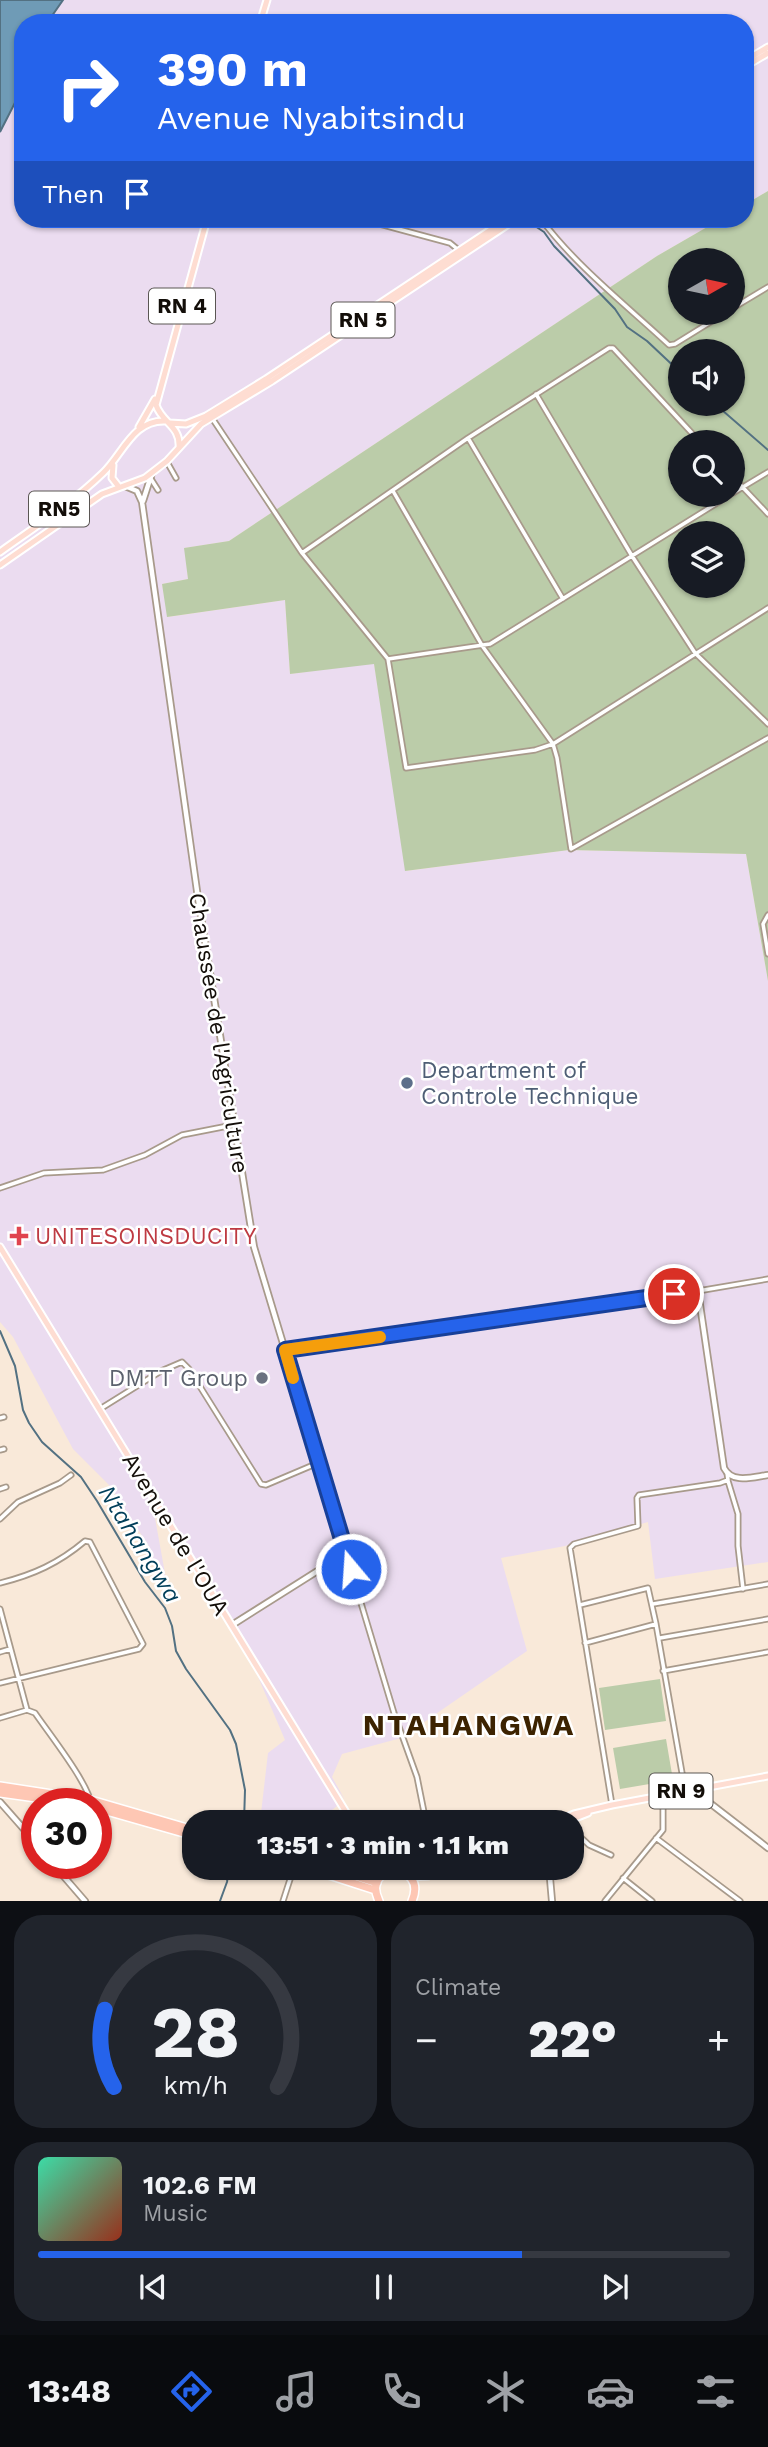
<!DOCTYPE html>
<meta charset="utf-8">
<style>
:root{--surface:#171b24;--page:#20242c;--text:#f1f3f6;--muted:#9ea1a6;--line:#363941;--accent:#2563eb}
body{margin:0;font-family:"Work Sans",sans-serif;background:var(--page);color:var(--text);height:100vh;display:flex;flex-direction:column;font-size:26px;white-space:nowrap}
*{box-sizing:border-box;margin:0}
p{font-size:23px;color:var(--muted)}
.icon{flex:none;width:38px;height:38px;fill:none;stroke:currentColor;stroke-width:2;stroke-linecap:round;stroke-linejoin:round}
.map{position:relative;height:1901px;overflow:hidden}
.sheet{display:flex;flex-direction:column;gap:14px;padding:14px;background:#0d0f14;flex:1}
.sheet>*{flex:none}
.banner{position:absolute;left:14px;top:14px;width:740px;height:214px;border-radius:28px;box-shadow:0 2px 5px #0004;background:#2563eb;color:#fff;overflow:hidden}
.needle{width:46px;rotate:81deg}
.buttons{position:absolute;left:668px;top:248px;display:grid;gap:14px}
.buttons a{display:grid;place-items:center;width:77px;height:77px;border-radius:50%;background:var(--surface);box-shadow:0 2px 5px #0004;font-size:35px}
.speed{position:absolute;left:21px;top:1788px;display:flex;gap:14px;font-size:35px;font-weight:700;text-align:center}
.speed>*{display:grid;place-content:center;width:91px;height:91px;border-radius:50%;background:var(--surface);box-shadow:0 2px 5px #0004;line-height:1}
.speed .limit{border:10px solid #d22;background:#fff;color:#111}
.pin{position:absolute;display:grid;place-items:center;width:60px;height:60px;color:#fff;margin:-30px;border:4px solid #fff;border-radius:50%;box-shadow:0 2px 7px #0007}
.me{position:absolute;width:77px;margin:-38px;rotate:342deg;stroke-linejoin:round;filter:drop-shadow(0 0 5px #0008)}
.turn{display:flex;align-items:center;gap:24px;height:147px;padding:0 28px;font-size:32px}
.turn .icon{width:91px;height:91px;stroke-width:2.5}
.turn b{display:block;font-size:49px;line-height:60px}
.then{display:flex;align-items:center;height:66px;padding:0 28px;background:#0003;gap:14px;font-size:26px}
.big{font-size:52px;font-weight:800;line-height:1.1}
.sheet .tile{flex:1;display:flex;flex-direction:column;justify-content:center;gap:10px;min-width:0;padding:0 24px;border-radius:28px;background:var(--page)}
.sheet .dial{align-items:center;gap:0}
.dial svg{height:182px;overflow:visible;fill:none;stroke:var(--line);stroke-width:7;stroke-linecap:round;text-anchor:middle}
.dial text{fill:var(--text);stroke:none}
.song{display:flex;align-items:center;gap:21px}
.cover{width:84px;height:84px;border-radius:10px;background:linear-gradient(135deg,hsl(160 70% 55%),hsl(10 70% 35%))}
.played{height:7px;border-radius:4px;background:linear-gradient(90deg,var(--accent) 70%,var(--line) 70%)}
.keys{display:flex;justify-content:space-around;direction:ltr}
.heat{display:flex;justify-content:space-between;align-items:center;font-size:38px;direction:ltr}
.sheet .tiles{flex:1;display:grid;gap:14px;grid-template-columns:1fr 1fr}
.tile:last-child{grid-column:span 2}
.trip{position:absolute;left:182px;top:1810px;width:402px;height:70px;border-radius:28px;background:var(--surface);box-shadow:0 2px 5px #0004;font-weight:800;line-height:70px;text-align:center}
.menu{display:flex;height:112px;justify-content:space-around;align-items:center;background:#090b0e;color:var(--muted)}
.menu .icon{width:49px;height:49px}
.menu .selected{color:var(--accent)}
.menu b{font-size:32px;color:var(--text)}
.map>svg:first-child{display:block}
.industrial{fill:#ebdcf0}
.green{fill:#bbcca9;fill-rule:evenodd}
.water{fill:#6f9bb6;stroke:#537182;stroke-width:2}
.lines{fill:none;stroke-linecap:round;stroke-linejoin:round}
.stream{stroke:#537182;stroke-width:2}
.street-casing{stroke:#a89a8b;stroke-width:7}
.secondary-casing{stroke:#a89a8b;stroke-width:8}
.primary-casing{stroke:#fff;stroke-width:9}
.highway-casing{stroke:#fff;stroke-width:10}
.street{stroke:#fff;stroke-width:3.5}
.secondary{stroke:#fff;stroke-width:4.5}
.primary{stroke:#feddd2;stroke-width:5}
.highway{stroke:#fec7b4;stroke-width:7}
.route-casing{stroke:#184099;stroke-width:18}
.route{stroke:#2563eb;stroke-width:12}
.slow{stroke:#f59e0b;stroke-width:12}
.service-dot{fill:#5c6f8a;stroke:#fff;stroke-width:2.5}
.health-dot{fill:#e0444e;stroke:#fff;stroke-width:2.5}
.worship-dot{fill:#6b7280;stroke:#fff;stroke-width:2.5}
.labels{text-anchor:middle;stroke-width:5;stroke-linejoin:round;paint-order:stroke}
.shield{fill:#fff;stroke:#5a5653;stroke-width:2}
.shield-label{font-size:21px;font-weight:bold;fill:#130e09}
.street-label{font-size:23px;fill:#130e09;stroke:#fff}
.service-label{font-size:23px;fill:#4e5e75;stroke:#fff;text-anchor:start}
.health-label{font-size:23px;fill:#be3a42;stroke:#fff;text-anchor:start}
.worship-label{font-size:23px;fill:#5b616d;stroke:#fff;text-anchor:end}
.water-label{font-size:24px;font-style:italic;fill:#003e59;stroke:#fff}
.district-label{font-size:30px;font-weight:bold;letter-spacing:2px;fill:#3c2301;stroke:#fff}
</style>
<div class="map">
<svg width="768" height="1901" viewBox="0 0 768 1901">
<rect width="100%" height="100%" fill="#f9e9d9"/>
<path class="industrial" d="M63,0H768V191L746,204V23H47Z
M23,87V219H721L657,256L229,541L185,548L188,579L162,584L168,617L285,600L290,674L374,663L406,871L569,850L746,854L768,981V1562L655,1579L648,1522L565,1546L501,1558L527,1651L401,1738L342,1754L332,1777L345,1800L291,1724L337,1806L317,1822H260L268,1753L285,1740L245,1646L151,1496L170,1601L158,1576L148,1545L110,1486L73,1449L13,1337L0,1322V132Z"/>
<path class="green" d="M768,191V981L746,854L569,850L405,871L374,664L290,674L285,600L167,617L162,584L188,579L184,548L229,541L657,256L721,219H746V204ZM681,261H733V313H681ZM681,352H733V404H681ZM681,443H733V495H681ZM681,534H733V586H681Z
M660,1679L666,1721L605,1730L599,1688Z
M666,1739L673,1780L620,1789L613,1748Z"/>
<path class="water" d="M0,0H63L47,23H23V87L0,132Z"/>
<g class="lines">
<path class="stream" d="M529,219L535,226L544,232L554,246L615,309L627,327L647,341L681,373
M715,404L768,450
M0,1331L15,1366L23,1410L29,1423L42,1442L81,1477L97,1501L145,1582L165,1608L172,1626L176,1651L186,1669L230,1730L236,1744L245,1790L244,1822
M220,1901L227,1882L229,1867"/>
<defs>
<path id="street" d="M361,219L450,243L461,252
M541,219C576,266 626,305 669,345L675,344L725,313
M733,308L768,287
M536,394L632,556L695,653L768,724
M212,418L302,553L388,659L406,768L535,750L553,744L768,608
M468,438L563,599
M167,462L176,478
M733,477L768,514
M151,479L158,490
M393,491L483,647L553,744L557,758L571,849L768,738
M733,493L768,472
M302,553L468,438L609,348H613L701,443
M388,659L490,644L730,495
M768,915L763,924L768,954
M0,1188L44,1173L103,1170L145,1155L182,1135L233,1125
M698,1291L768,1279
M100,1409L161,1371L182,1362L189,1369L261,1484L266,1485L318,1463
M0,1418L4,1417
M0,1450L4,1449
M728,1481L738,1514V1546L743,1589
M0,1489L6,1487
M0,1519L18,1502L60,1483L71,1475
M346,1553L394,1713L417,1777L426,1822
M0,1583C33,1575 59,1563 85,1541L90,1542L143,1644L139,1649L0,1683
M653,1604L768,1584
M580,1605L648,1588L656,1624
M0,1609L27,1710L35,1713C48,1732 89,1784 91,1804
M660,1638L768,1619
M585,1643L656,1624L685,1790
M0,1652L10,1649
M663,1671L768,1652
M0,1718L27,1710
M612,1805L570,1548L574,1544L638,1526L637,1498L639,1495L720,1483L728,1480L727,1473
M572,1829L589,1845L611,1855
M656,1838L740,1901
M623,1878L652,1901
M283,1901L294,1867
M605,1901L663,1830V1797"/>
<path id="secondary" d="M125,486L137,491L142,502L198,898L254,1247L346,1553L232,1625
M143,501L152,473
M285,1350L698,1291L724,1468C732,1484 753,1477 768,1475
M693,1790L768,1848
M0,1802L37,1844
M53,1864L85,1901
M549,1867L552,1901"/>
<path id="primary" d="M260,23L267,0
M746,60L768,47
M746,66L768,53
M170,423L186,424L206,416L266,379L507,219
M139,427L155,399
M179,448C181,426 162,423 156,405L207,219
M113,465L112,478L119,487
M0,552C35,527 72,503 103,473C123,454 133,419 166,421
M0,565L102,494L145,478L167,461L201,424L272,381L516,219
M0,1247L352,1822
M555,1822L574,1814L612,1805L768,1776
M565,1822L588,1813
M410,1877L428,1876L450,1867"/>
<path id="highway" d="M0,1786L91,1800L194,1830
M0,1793L79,1804
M96,1808L194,1836
M304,1867L375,1890
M327,1867L377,1883
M364,1878L377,1867
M379,1901C360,1862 429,1861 412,1901"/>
</defs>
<use href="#street" class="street-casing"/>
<use href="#secondary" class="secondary-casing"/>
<use href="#primary" class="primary-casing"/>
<use href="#highway" class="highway-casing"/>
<use href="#street" class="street"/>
<use href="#secondary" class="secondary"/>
<use href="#primary" class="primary"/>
<use href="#highway" class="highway"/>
</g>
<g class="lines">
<defs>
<path id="route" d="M351,1569L285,1350L674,1294"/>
</defs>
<use href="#route" class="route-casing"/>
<use href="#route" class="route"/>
<path class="slow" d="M293,1378L285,1350L380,1337"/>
</g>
<circle class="service-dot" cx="407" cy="1083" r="7"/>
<path class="health-dot" d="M15.5 1225.5h7v7h7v7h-7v7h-7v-7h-7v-7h7z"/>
<circle class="worship-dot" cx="262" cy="1378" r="7"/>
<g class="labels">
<g class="shield">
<rect x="149" y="288.5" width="66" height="35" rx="5"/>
<rect x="331.5" y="302.5" width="63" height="35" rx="5"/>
<rect x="29" y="491.5" width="60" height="35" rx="5"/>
<rect x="649.5" y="1773.5" width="63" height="35" rx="5"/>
</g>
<g class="shield-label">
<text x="182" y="313">RN 4</text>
<text x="363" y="327">RN 5</text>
<text x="59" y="516">RN5</text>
<text x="681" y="1798">RN 9</text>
</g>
<g class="street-label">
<text transform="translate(219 1033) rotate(81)" y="8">Chaussée de l'Agriculture</text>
<text transform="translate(176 1534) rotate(59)" y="8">Avenue de l'OUA</text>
</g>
<g class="service-label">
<text x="421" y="1078">Department of<tspan x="421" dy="26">Controle Technique</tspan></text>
</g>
<g class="health-label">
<text x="35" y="1244">UNITESOINSDUCITY</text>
</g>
<g class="worship-label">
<text x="248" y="1386">DMTT Group</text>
</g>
<g class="water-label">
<text transform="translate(140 1544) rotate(58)" y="8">Ntahangwa</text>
</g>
<g class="district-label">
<text x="469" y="1735">NTAHANGWA</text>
</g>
</g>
</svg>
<div class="buttons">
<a><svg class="needle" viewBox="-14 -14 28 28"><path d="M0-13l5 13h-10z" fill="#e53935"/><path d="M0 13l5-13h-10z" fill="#9ea1a6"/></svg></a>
<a><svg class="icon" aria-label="sound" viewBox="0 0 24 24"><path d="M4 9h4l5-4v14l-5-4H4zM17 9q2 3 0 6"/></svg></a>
<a><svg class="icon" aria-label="search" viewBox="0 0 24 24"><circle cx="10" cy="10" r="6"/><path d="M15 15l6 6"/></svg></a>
<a><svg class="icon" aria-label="layers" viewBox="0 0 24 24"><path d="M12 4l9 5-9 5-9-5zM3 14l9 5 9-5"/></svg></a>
</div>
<div class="speed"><div class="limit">30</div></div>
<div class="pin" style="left:674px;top:1294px;background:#d93025"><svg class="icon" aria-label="arrive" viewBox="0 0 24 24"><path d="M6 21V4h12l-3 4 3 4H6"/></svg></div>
<svg class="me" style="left:351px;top:1569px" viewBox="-20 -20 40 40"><circle r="17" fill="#2563eb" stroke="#fff" stroke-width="3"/><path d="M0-11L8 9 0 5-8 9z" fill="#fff"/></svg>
<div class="trip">13:51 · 3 min · 1.1 km</div>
<div class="banner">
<div class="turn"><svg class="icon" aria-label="right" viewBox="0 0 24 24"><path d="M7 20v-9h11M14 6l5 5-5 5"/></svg><div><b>390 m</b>Avenue Nyabitsindu</div></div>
<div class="then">Then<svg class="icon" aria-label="arrive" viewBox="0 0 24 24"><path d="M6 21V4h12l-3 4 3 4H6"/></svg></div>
</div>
</div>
<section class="sheet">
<div class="tiles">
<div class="tile dial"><svg viewBox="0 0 100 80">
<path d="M14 69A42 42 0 1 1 86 69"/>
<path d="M14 69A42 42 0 0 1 10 35" stroke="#2563eb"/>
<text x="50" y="56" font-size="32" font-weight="700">28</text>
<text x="50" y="72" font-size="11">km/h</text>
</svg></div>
<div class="tile"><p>Climate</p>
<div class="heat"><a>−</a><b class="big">22°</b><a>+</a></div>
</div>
<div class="tile">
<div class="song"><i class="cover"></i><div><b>102.6 FM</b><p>Music</p></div></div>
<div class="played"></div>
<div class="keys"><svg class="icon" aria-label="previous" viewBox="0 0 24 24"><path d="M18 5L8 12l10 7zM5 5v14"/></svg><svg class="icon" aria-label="pause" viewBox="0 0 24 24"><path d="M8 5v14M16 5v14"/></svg><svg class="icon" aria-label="next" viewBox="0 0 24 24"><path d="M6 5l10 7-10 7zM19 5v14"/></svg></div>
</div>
</div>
</section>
<nav class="menu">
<b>13:48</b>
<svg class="icon selected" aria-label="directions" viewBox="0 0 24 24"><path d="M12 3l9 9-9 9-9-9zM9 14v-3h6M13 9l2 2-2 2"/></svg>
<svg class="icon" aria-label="music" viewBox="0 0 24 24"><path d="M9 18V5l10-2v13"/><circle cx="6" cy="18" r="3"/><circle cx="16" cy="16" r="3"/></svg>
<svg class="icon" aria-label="phone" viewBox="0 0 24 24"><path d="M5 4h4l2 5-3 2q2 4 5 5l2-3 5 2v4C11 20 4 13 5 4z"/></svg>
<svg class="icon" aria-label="climate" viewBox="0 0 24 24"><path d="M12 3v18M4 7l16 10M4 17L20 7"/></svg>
<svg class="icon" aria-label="car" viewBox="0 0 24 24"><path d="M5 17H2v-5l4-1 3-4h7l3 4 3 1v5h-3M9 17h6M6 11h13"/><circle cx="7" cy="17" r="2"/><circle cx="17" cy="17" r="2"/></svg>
<svg class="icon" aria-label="filters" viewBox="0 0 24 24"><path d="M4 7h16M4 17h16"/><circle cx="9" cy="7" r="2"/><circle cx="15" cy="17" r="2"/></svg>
</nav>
